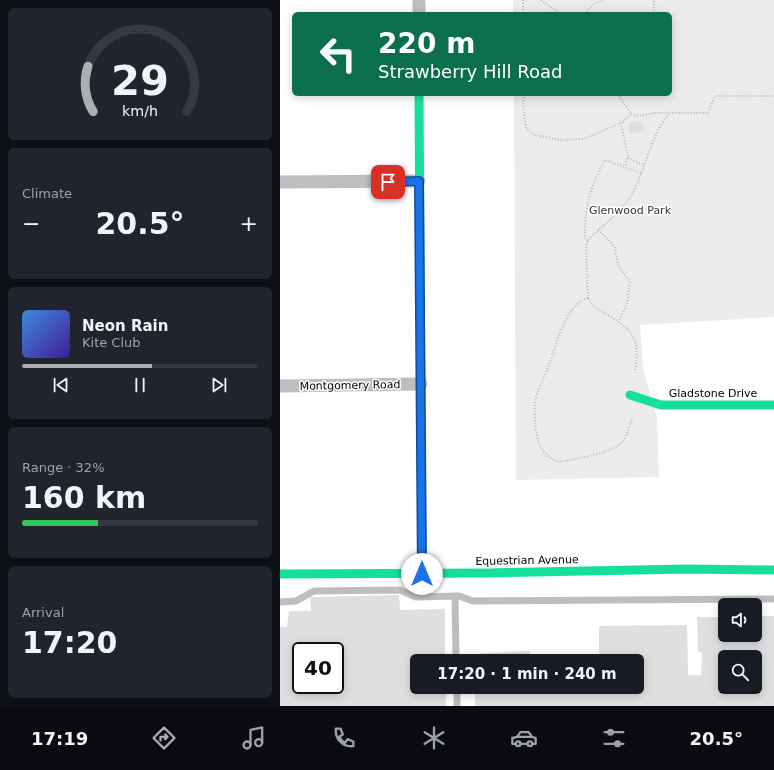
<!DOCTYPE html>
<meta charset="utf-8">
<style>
:root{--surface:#171b24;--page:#20242c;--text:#f1f3f6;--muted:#9ea1a6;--line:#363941;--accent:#adaeaf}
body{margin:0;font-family:"DejaVu Sans",sans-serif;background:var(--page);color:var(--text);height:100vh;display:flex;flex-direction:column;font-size:15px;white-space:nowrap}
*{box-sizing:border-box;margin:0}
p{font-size:13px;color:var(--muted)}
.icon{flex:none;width:22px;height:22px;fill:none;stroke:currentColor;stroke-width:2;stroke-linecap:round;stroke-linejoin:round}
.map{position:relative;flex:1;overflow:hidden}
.panel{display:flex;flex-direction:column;gap:8px;padding:8px;background:#0d0f14;width:280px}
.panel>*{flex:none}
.hud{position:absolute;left:12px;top:12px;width:380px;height:84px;border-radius:6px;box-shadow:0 2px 10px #0003;background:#0b6e4f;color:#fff;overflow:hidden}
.buttons{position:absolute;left:438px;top:598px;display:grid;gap:8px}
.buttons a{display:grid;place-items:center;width:44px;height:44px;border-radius:6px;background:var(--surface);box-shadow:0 2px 10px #0003;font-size:20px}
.speed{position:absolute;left:12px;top:642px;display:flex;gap:8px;font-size:20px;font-weight:700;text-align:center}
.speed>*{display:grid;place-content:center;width:52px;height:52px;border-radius:50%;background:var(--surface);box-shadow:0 2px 10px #0003;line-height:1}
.speed .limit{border:2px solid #111;border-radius:6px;background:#fff;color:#111}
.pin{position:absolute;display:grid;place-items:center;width:34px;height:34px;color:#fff;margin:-17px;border-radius:8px;box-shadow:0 2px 6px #0006}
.me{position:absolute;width:44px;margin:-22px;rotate:0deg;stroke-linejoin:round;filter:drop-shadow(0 0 3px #0008)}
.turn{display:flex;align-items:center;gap:14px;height:84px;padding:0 20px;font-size:18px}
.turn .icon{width:52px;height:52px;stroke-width:2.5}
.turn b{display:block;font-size:28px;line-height:34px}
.big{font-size:30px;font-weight:600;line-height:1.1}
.panel .widget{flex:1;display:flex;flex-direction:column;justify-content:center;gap:6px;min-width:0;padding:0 14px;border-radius:6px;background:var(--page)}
.panel .dial{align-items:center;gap:0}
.dial svg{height:104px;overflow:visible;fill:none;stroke:var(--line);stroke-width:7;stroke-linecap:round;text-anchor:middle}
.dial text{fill:var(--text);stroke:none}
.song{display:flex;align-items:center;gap:12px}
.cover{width:48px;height:48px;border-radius:6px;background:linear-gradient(135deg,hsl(210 70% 55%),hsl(260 70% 35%))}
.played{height:4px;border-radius:2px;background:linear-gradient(90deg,var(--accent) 55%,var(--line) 55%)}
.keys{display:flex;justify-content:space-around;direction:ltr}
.heat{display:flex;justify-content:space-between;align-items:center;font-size:22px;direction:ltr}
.charge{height:6px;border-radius:3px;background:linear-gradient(90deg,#34c759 32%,var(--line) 0)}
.trip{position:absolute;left:130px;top:654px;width:234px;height:40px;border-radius:6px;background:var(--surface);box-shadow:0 2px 10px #0003;font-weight:600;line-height:40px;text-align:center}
.dock{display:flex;height:64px;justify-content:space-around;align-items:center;background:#090b0e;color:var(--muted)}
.dock .icon{width:28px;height:28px}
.dock .selected{color:var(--accent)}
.dock b{font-size:18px;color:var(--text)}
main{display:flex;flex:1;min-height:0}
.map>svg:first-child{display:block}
.green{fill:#ececec}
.building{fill:#dfdfdf;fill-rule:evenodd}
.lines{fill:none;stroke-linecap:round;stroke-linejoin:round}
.path{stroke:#b9b9b9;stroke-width:2;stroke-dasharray:1 2;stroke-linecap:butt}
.lane{stroke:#bebebe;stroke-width:7}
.street{stroke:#bebebe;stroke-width:13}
.fast{stroke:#16e098;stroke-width:9}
.route-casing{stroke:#114b97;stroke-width:10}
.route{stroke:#1a73e8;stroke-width:7}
.labels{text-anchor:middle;stroke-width:3;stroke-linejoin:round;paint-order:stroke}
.park-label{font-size:11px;fill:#333;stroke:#fff}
.street-label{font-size:11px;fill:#000;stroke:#fff}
</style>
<main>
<section class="panel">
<div class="widget dial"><svg viewBox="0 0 100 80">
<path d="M14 69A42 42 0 1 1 86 69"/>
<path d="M14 69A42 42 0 0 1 10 34" stroke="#adaeaf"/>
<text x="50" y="56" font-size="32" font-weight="700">29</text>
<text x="50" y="72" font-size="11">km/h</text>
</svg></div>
<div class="widget"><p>Climate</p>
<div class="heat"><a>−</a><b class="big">20.5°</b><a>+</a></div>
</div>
<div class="widget">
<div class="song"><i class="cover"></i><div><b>Neon Rain</b><p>Kite Club</p></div></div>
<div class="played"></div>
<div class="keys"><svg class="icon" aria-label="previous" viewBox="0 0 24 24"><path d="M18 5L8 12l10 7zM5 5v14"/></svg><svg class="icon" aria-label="pause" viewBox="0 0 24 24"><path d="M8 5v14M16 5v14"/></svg><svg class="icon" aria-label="next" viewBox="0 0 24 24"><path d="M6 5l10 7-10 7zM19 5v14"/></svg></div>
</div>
<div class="widget"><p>Range · 32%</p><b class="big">160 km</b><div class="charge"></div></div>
<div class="widget"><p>Arrival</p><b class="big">17:20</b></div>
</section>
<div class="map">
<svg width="494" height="706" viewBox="0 0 494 706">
<rect width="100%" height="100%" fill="#fff"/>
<path class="green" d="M233,0H494V317L360,325L363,369L377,418L379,477L236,480L234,94H390V14H233Z"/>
<path class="building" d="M362,121L364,131L350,134L348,123Z
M119,595L120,610L165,609V661H137V687H166V706H0V627H7L9,611H31L30,597ZM21,651H55V685H21Z
M475,616H494V706H195V687H357V661H319V626L407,625L408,675H421L422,652H418L417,617H445V635H475ZM445,657H475V687H445Z
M250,651V661H195V654Z"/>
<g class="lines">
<path class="path" d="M243,0V14
M261,0L281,14
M285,14H292
M305,14L314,4L322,0
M374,14V0
M244,94L243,104L246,128L254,135L266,137L280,140L304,139L343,122L351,114
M338,94L351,114L359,116L374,113H428L435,96H494
M341,123L348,156L345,167
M348,158L364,165
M318,230L330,241L335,248L338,265L350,282L347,304L339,321
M308,241L305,238C304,212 311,182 325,160L361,173
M308,298C286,303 276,346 269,365C265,376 257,390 255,402C254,413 255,429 258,440C260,450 268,457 277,462C292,460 334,453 343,441C347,435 350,425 352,418
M355,370C360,339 354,331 328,315C322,311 314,308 310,302C306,295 307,257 306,246L309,239C322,226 339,214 349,199C366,172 369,137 390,113"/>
<path class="lane" d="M175,596L176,661
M0,602L16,601L34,591L120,590L136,597L179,596L193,601L494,599
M177,687V706"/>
<path class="street" d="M139,0V14
M0,182L139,181
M0,386L141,384"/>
<path class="fast" d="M139,94L142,574
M350,395L381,405H494
M0,574L205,573L407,569L494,570"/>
</g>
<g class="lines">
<defs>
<path id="route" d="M108,182L139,181L142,574"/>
</defs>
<use href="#route" class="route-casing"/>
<use href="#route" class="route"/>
</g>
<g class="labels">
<g class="park-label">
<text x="350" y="214">Glenwood Park</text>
</g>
<g class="street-label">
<text transform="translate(70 385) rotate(-1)" y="4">Montgomery Road</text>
<text x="433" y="397">Gladstone Drive</text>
<text transform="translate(247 560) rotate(-1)" y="4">Equestrian Avenue</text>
</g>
</g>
</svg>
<div class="buttons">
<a><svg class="icon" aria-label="sound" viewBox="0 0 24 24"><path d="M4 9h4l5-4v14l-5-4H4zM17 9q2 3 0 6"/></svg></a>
<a><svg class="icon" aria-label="search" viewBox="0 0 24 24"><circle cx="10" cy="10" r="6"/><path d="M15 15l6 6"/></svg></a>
</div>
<div class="speed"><div class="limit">40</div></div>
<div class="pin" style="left:108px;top:182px;background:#d93025"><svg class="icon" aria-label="arrive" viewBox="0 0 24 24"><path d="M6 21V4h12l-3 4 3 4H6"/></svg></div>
<svg class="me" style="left:142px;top:574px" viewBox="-20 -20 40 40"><circle r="19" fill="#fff"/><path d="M0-13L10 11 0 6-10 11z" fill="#1a73e8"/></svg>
<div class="trip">17:20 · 1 min · 240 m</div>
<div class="hud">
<div class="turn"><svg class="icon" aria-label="left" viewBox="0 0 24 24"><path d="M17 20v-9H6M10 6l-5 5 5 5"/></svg><div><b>220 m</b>Strawberry Hill Road</div></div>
</div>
</div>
</main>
<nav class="dock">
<b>17:19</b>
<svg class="icon selected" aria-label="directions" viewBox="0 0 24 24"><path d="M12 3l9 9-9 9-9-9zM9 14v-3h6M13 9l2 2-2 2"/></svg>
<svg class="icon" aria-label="music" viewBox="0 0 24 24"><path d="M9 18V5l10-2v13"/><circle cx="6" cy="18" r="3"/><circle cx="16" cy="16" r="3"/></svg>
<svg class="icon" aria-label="phone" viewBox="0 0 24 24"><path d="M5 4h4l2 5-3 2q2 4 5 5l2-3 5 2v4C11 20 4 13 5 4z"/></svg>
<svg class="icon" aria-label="climate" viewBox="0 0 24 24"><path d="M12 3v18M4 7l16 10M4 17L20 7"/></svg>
<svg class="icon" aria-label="car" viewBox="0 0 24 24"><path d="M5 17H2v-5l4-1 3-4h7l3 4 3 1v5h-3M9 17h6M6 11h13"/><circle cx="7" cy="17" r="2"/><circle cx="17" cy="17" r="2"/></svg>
<svg class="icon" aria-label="filters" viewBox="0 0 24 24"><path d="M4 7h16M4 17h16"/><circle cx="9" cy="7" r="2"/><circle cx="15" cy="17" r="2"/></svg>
<b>20.5°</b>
</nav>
